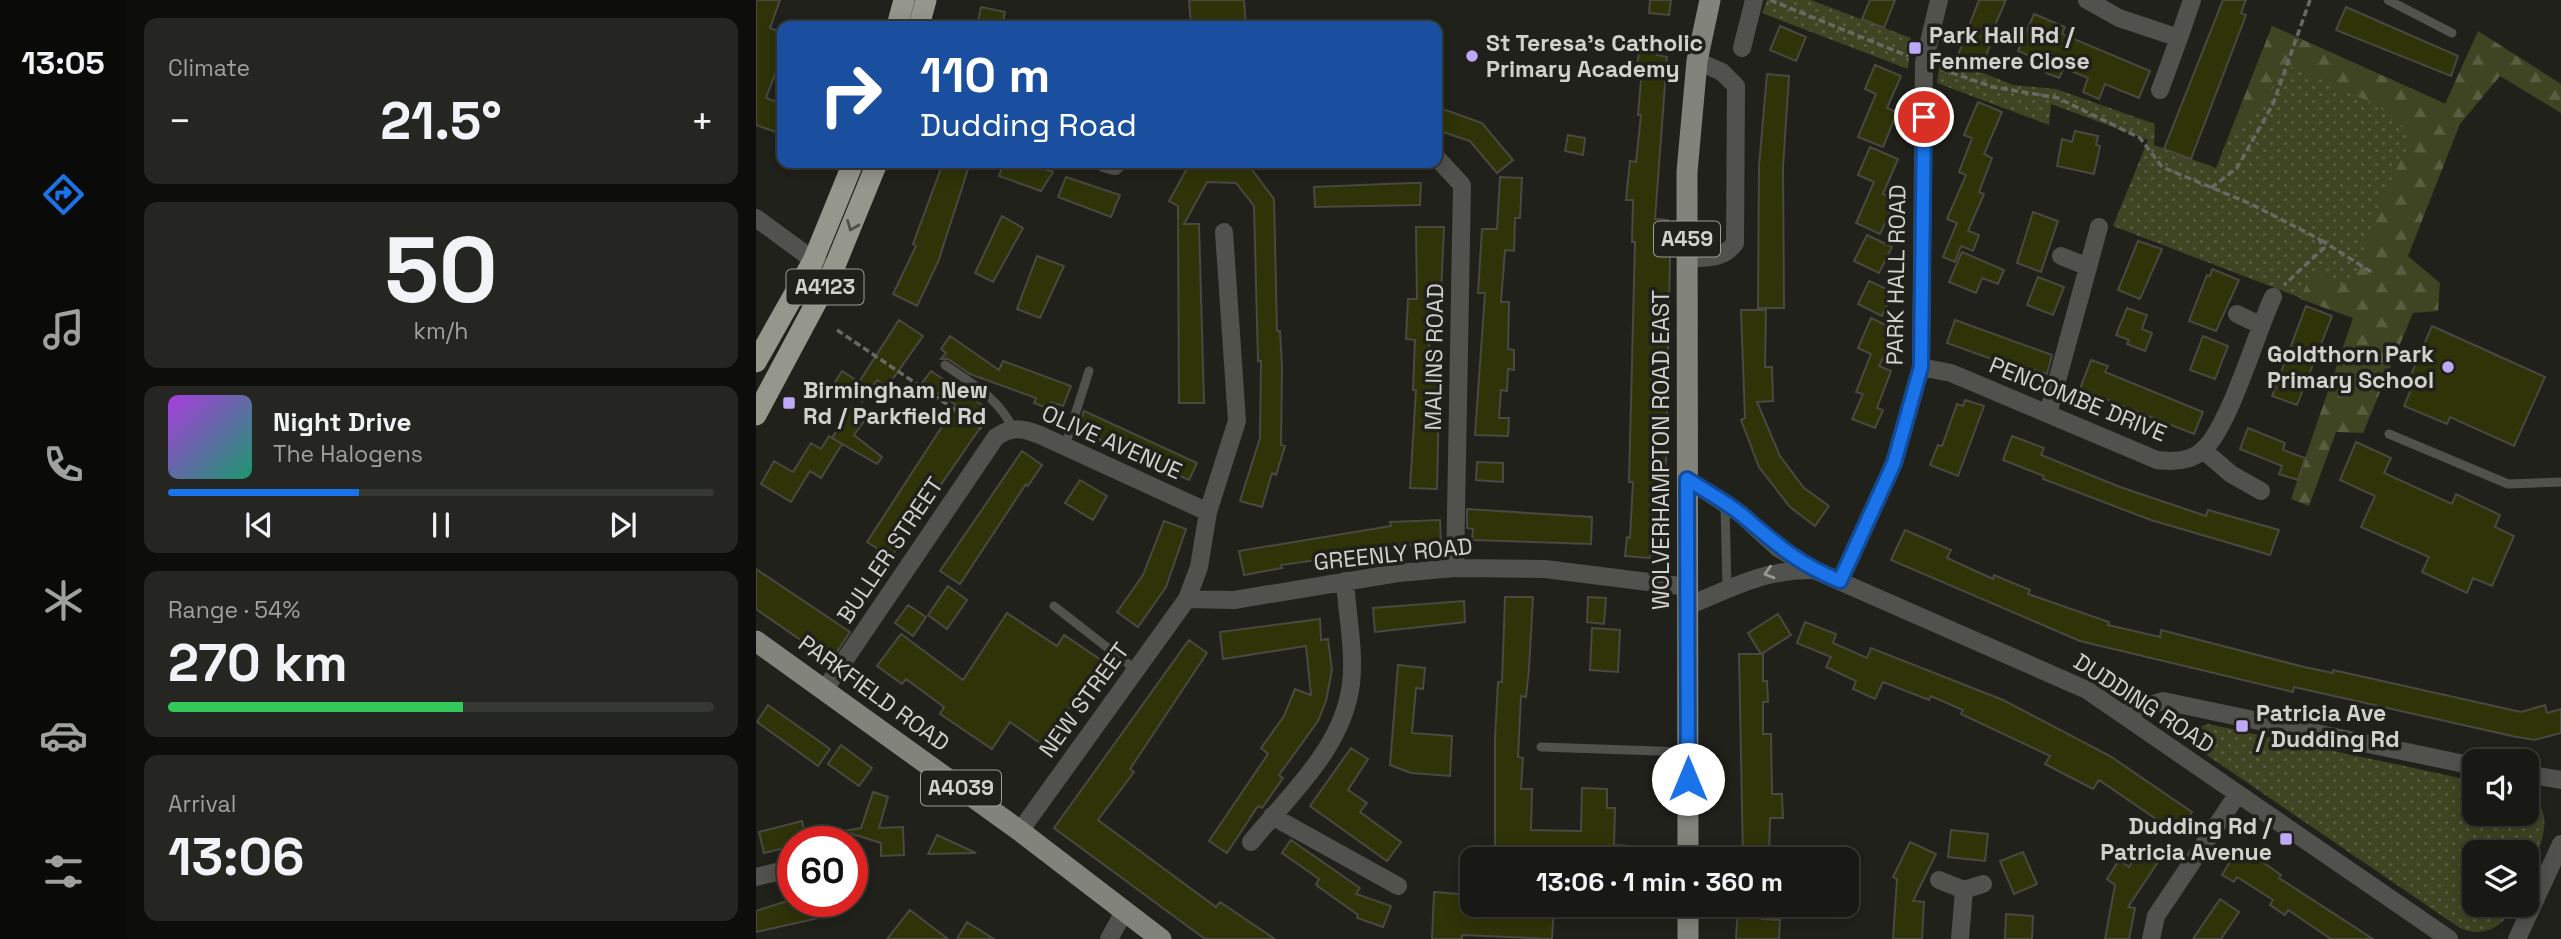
<!DOCTYPE html>
<meta charset="utf-8">
<style>
:root{--surface:#181914;--page:#252622;--text:#f1f3f6;--muted:#9fa0a0;--line:#363834;--accent:#1a73e8}
body{margin:0;font-family:"Space Grotesk",sans-serif;background:var(--page);color:var(--text);height:100vh;display:flex;flex-direction:column;font-size:26px;white-space:nowrap}
*{box-sizing:border-box;margin:0}
p{font-size:23px;color:var(--muted)}
.icon{flex:none;width:38px;height:38px;fill:none;stroke:currentColor;stroke-width:2;stroke-linecap:round;stroke-linejoin:round}
.map{position:relative;flex:1;overflow:hidden}
.sheet{display:flex;flex-direction:column;gap:18px;padding:18px;background:#0d0e0b;width:630px}
.sheet>*{flex:none}
.top-card{position:absolute;left:21px;top:21px;width:665px;height:147px;border-radius:14px;box-shadow:0 4px 18px #0003,0 0 0 2px var(--line);background:#1a4fa0;color:#fff;overflow:hidden}
.buttons{position:absolute;left:1706px;top:749px;display:grid;gap:14px}
.buttons a{display:grid;place-items:center;width:77px;height:77px;border-radius:14px;background:var(--surface);box-shadow:0 4px 18px #0003,0 0 0 2px var(--line);font-size:35px}
.speed{position:absolute;left:21px;top:826px;display:flex;gap:14px;font-size:35px;font-weight:700;text-align:center}
.speed>*{display:grid;place-content:center;width:91px;height:91px;border-radius:50%;background:var(--surface);box-shadow:0 4px 18px #0003,0 0 0 2px var(--line);line-height:1}
.speed .limit{border:10px solid #d22;background:#fff;color:#111}
.pin{position:absolute;display:grid;place-items:center;width:60px;height:60px;color:#fff;margin:-30px;border:4px solid #fff;border-radius:50%;box-shadow:0 2px 7px #0007}
.me{position:absolute;width:77px;margin:-38px;rotate:0deg;stroke-linejoin:round;filter:drop-shadow(0 0 5px #0008)}
.turn{display:flex;align-items:center;gap:24px;height:147px;padding:0 28px;font-size:32px}
.turn .icon{width:91px;height:91px;stroke-width:2.5}
.turn b{display:block;font-size:49px;line-height:60px}
.big{font-size:52px;font-weight:700;line-height:1.1}
.sheet .card{flex:1;display:flex;flex-direction:column;justify-content:center;gap:10px;min-width:0;padding:0 24px;border-radius:14px;background:var(--page)}
.sheet .dial{align-items:center;gap:0}
.dial b{font-size:91px;line-height:1}
.song{display:flex;align-items:center;gap:21px}
.cover{width:84px;height:84px;border-radius:10px;background:linear-gradient(135deg,hsl(280 70% 55%),hsl(160 70% 35%))}
.played{height:7px;border-radius:4px;background:linear-gradient(90deg,var(--accent) 35%,var(--line) 35%)}
.keys{display:flex;justify-content:space-around;direction:ltr}
.heat{display:flex;justify-content:space-between;align-items:center;font-size:38px;direction:ltr}
.charge{height:10px;border-radius:5px;background:linear-gradient(90deg,#34c759 54%,var(--line) 0)}
.trip{position:absolute;left:704px;top:847px;width:399px;height:70px;border-radius:14px;background:var(--surface);box-shadow:0 4px 18px #0003,0 0 0 2px var(--line);font-weight:700;line-height:70px;text-align:center}
main{display:flex;flex:1;min-height:0}
.dock{display:flex;flex-direction:column;width:126px;justify-content:space-around;align-items:center;background:#0a0a08;color:var(--muted)}
.dock .icon{width:49px;height:49px}
.dock .active{color:var(--accent)}
.dock b{font-size:32px;color:var(--text)}
.map>svg:first-child{display:block}
.grass{fill:url(#grass-dots)}
.forest{fill:url(#forest-firs)}
.building{fill:#2f3308;stroke:#484941;stroke-width:2}
.lines{fill:none;stroke-linecap:round;stroke-linejoin:round}
.path{stroke:#686963;stroke-width:3.5;stroke-dasharray:7 3.5;stroke-linecap:butt}
.lane{stroke:#51524e;stroke-width:9}
.street{stroke:#51524e;stroke-width:18}
.primary{stroke:#82837b;stroke-width:21}
.highway{stroke:#95978d;stroke-width:21}
.oneway{stroke:#4f5048}
.oneway2{stroke:#979894}
.route-casing{stroke:#114b97;stroke-width:18}
.route{stroke:#1a73e8;stroke-width:12}
.poi-dot{fill:#bda9f5;stroke:#20211a;stroke-width:2.5}
.labels{text-anchor:middle;stroke-width:7;stroke-linejoin:round;paint-order:stroke}
.shield{fill:#20211a;stroke:#9c9d97;stroke-width:2}
.shield-label{font-size:21px;font-weight:bold;fill:#d1d2cd}
.poi-label{font-size:23px;font-weight:bold;fill:#d1d2cd;stroke:#20211a;text-anchor:start}
.street-label{font-size:23px;fill:#d1d2cd;stroke:#20211a}
</style>
<main>
<nav class="dock">
<b>13:05</b>
<svg class="icon active" aria-label="directions" viewBox="0 0 24 24"><path d="M12 3l9 9-9 9-9-9zM9 14v-3h6M13 9l2 2-2 2"/></svg>
<svg class="icon" aria-label="music" viewBox="0 0 24 24"><path d="M9 18V5l10-2v13"/><circle cx="6" cy="18" r="3"/><circle cx="16" cy="16" r="3"/></svg>
<svg class="icon" aria-label="phone" viewBox="0 0 24 24"><path d="M5 4h4l2 5-3 2q2 4 5 5l2-3 5 2v4C11 20 4 13 5 4z"/></svg>
<svg class="icon" aria-label="climate" viewBox="0 0 24 24"><path d="M12 3v18M4 7l16 10M4 17L20 7"/></svg>
<svg class="icon" aria-label="car" viewBox="0 0 24 24"><path d="M5 17H2v-5l4-1 3-4h7l3 4 3 1v5h-3M9 17h6M6 11h13"/><circle cx="7" cy="17" r="2"/><circle cx="17" cy="17" r="2"/></svg>
<svg class="icon" aria-label="filters" viewBox="0 0 24 24"><path d="M4 7h16M4 17h16"/><circle cx="9" cy="7" r="2"/><circle cx="15" cy="17" r="2"/></svg>
</nav>
<section class="sheet">
<div class="card"><p>Climate</p>
<div class="heat"><a>−</a><b class="big">21.5°</b><a>+</a></div>
</div>
<div class="card dial"><b>50</b><p>km/h</p></div>
<div class="card">
<div class="song"><i class="cover"></i><div><b>Night Drive</b><p>The Halogens</p></div></div>
<div class="played"></div>
<div class="keys"><svg class="icon" aria-label="previous" viewBox="0 0 24 24"><path d="M18 5L8 12l10 7zM5 5v14"/></svg><svg class="icon" aria-label="pause" viewBox="0 0 24 24"><path d="M8 5v14M16 5v14"/></svg><svg class="icon" aria-label="next" viewBox="0 0 24 24"><path d="M6 5l10 7-10 7zM19 5v14"/></svg></div>
</div>
<div class="card"><p>Range · 54%</p><b class="big">270 km</b><div class="charge"></div></div>
<div class="card"><p>Arrival</p><b class="big">13:06</b></div>
</section>
<div class="map">
<svg width="1805" height="939" viewBox="0 0 1805 939">
<defs>
<pattern id="grass-dots" width="8" height="8" patternUnits="userSpaceOnUse" patternTransform="scale(1.75)"><rect width="8" height="8" fill="#3f4422"/><path d="M2 2h.1M6 6h.1" fill="none" stroke="#5a5e41" stroke-width="1.8" stroke-linecap="round"/></pattern>
<pattern id="forest-firs" width="22" height="20" patternUnits="userSpaceOnUse" patternTransform="scale(1.75)"><rect width="22" height="20" fill="#3f4422"/><path d="M5 1l3.5 6h-7zM16 11l3.5 6h-7z" fill="#5a5e41"/></pattern>
</defs>
<rect width="100%" height="100%" fill="#20211a"/>
<path class="grass" d="M1011,0H1055L1155,38L1152,69L1006,13Z
M1516,26L1690,104L1597,318L1357,226L1392,140L1295,104L1293,125L1181,83L1185,56L1257,85L1300,89L1399,124L1398,145L1460,168Z
M1452,724L1718,781V814H1771V793C1804,813 1782,851 1771,876V852H1718V905H1758C1748,926 1728,939 1704,928L1439,747L1435,738L1437,729Z"/>
<path class="forest" d="M1516,26L1689,104L1722,31L1805,84V113L1744,76L1704,124L1652,256L1684,283L1682,311L1657,313L1607,433L1580,432L1553,506L1535,499L1597,318L1544,299L1553,279L1564,275L1587,285C1610,271 1611,235 1620,212C1630,186 1645,162 1657,137L1621,105L1528,63L1504,111L1474,134Z"/>
<path class="building" d="M0,0H24L14,28L26,33V56L10,98L26,104V134L0,125Z
M433,0H488L490,26H435Z
M894,0H915L913,15L893,13Z
M1114,0H1139L1128,28L1106,19Z
M1223,0H1250L1232,41L1235,42L1226,67L1201,58Z
M1467,0H1490L1485,13L1490,15L1435,159L1408,149Z
M225,7L249,12L246,26H221Z
M1590,7L1702,56L1695,76L1580,30Z
M1278,14L1309,27L1306,34L1394,71L1383,98L1349,84L1343,99L1327,92L1332,78L1308,68L1303,78L1290,73L1293,64L1262,51Z
M1024,26L1050,37L1040,61L1014,50Z
M884,43L903,45L901,55L911,57L899,219L912,220L911,256H914L910,462L894,558L869,556L871,537L874,538L877,482H873L879,242H876L877,200H870L874,161L880,162L885,115H882L886,68H881Z
M1119,65L1145,76L1131,108L1141,112L1127,147L1102,137L1120,94L1109,89Z
M1011,74L1033,76L1027,167L1028,308H1002L1003,166Z
M1222,102L1246,112L1228,154L1236,158L1223,192L1228,194L1212,231L1223,235L1217,251L1205,246L1199,262L1187,257L1201,223L1191,219L1210,175L1203,172L1216,138L1208,135Z
M681,107L726,123L757,160L741,173L714,141L681,130Z
M1319,131L1342,136L1340,145L1344,146L1338,174L1301,166L1306,139L1316,142Z
M812,135L829,138L827,155L809,151Z
M1114,147L1142,159L1127,194L1140,200L1124,234L1100,223L1118,182L1102,175Z
M187,163H214L182,262L161,306L137,294L160,246L157,244Z
M248,163H271L297,172L285,191L243,176Z
M434,163H491L518,199L521,331H524L526,367L525,445L529,446L520,475L516,473L506,507L484,501L504,438L505,361H502L498,206L480,183L451,182L428,224H443L448,403H423L422,206L413,201Z
M310,177L364,195L355,217L302,197Z
M744,177L766,178L764,218H759L758,251L749,250L745,302H753L752,349L758,350V370L752,369L751,391L745,390L743,418H753L752,436L719,435L729,293H722L726,229H741Z
M654,183H665L664,205L559,207L558,187Z
M1277,212L1302,221L1285,272L1261,263Z
M246,216L267,228L237,282L219,273Z
M660,227H688L685,293H675L673,350H684L681,489L654,488L660,390H657L659,340L650,339L652,299H661Z
M1111,235L1136,247L1123,273L1098,261Z
M1382,241L1406,249L1384,299L1362,290Z
M1206,252L1248,270L1242,284L1226,278L1220,293L1193,282Z
M281,256L308,266L284,318L261,309Z
M1456,269L1483,280L1460,331L1433,321L1451,275L1454,276Z
M1282,277L1308,287L1297,315L1271,305Z
M1113,281L1137,292L1126,316L1102,304Z
M1550,306L1576,316L1541,405L1516,396Z
M1371,308L1391,315L1386,329L1396,333L1389,351L1371,344L1373,340L1360,335Z
M985,310H1010L1009,367H1016L1017,401L1001,402L1024,456L1048,488L1073,506L1059,526L1034,507L1003,467L985,420L989,418Z
M1115,318L1140,330L1123,366L1135,371L1121,408L1127,410L1119,428L1096,419L1107,394L1100,392L1115,354L1102,348Z
M143,320L167,336L131,387L121,380L106,402L78,384L86,371L103,382Z
M1199,320L1296,355L1291,374L1261,364L1260,368L1191,343Z
M1676,326L1789,377L1758,446L1694,417L1691,424L1648,406L1659,380L1654,377Z
M194,336L243,370L247,361L315,386L307,406L295,402L293,409L278,403L280,398L214,374L192,359H185L190,353L185,349Z
M1447,336L1472,346L1459,379L1434,370Z
M1335,360L1352,366L1349,372L1447,412L1438,434L1324,389Z
M175,371L226,405L214,421L224,428L135,557L111,542L200,405L166,383Z
M1209,400L1228,406L1202,476L1174,465L1182,445L1186,446L1201,404L1207,406Z
M96,406L112,416L98,435L126,457L121,464L76,438Z
M328,411L441,463L433,480L322,430Z
M1492,428L1529,443L1527,450L1549,458L1542,480L1523,474L1526,466L1484,449Z
M73,436L86,444L65,478L54,471L35,502L5,484L18,461L37,472L55,443L65,449Z
M1256,436L1288,448L1285,455L1364,487L1450,516L1452,510L1523,530L1514,555L1395,520L1287,479L1288,476L1247,460Z
M1600,442L1635,458L1628,473L1696,504L1700,494L1744,515L1739,527L1758,536L1736,586L1717,578L1711,593L1666,572L1673,557L1605,527L1619,496L1584,480Z
M266,451L286,465L272,486L270,484L204,584L184,571Z
M721,462L747,463V482L720,480Z
M324,480L351,496L337,520L309,503Z
M711,509L836,517L835,544L716,540L717,529L711,528Z
M684,520L685,545L624,546V551L525,565L526,568L488,575L483,551L635,526L634,522Z
M408,521L430,529L410,587L382,627L361,612L387,575Z
M1149,530L1195,550L1191,558L1237,579L1238,575L1274,590L1272,594L1353,622L1352,625L1404,637L1405,630L1548,667L1577,673V670L1765,712L1789,705L1791,713L1805,709V733L1778,740L1756,736L1538,687L1537,692L1324,641L1135,560Z
M0,569L94,632L75,661L0,609Z
M192,586L211,600L191,629L172,615Z
M749,597H777L773,669L770,697L765,696L762,757L767,758L765,789H776L775,830L825,831L826,788L851,789V808H859L858,845L873,846V859H739V738L742,682H746Z
M832,597L850,598L848,624L831,622Z
M708,601L709,622L619,632L617,608Z
M152,605L170,617L157,636L139,623Z
M251,613L301,646L308,635L345,660L288,746L254,722L236,749L184,714L188,707L150,679L146,684L121,666L145,634L207,680Z
M1022,614L1035,635L1005,654L992,633Z
M564,619L565,640L572,639L576,670L570,701L562,721L523,775L527,778L506,808L502,806L471,853L453,841L512,754L505,748L528,716L539,689L555,695L550,646L467,659L464,632Z
M1049,622L1080,634L1077,643L1111,658L1115,648L1247,700L1354,756L1436,812L1422,834L1343,780L1337,789L1312,776L1289,764L1294,756L1205,714L1207,710L1175,696L1173,700L1127,682L1119,699L1097,689L1100,681L1070,667L1075,657L1041,643Z
M836,628L864,630L862,672L834,670Z
M433,640L451,653L374,769L378,772L342,820L460,907L464,902L519,939H449L298,828Z
M983,654H1007V681H1011L1012,702H1007V734H1015L1016,794H1026L1027,818H1014L1013,859H987Z
M642,665L669,668L667,689L660,688L656,733L696,736L694,776L655,773L634,765Z
M12,705L74,749L62,766L1,722Z
M85,745L116,768L103,786L72,764Z
M595,748L612,759L592,790L611,803L604,812L645,842L631,861L554,806Z
M117,792L132,797L123,828L147,827L148,855L125,856V843L87,831L105,828Z
M46,821L51,842H37V846L8,853L3,832Z
M1195,830L1232,834L1229,861L1192,857Z
M181,835L220,853L172,854Z
M535,840L604,888L600,894L635,906L627,927L601,918L602,915L560,885L563,879L526,853Z
M1154,842L1180,854L1157,901L1168,902L1166,939H1137L1141,879L1137,877Z
M1484,846L1525,875L1523,878L1617,939H1575L1532,910L1529,915L1514,905L1517,900L1481,877L1478,882L1466,875Z
M1385,847L1404,859L1372,907L1379,908L1373,939H1349L1359,885L1351,879L1363,860L1373,867Z
M1267,852L1281,884L1258,894L1244,861Z
M678,892L716,895V905H798L796,939L706,935V939H676Z
M37,899L63,901L67,917L0,932V911Z
M1464,899L1483,912L1465,939H1437Z
M982,905H1004L1006,919L1024,920L1023,939H980Z
M154,910L192,939H131Z
M1250,914L1277,916L1276,939H1249Z
M211,922L238,939H201Z"/>
<g class="lines">
<path class="path" d="M1014,0L1152,56
M1185,69L1237,87L1302,98L1384,138L1406,167L1495,204L1563,239L1568,248L1528,285
M1455,188L1481,168L1517,104L1554,0
M1565,240L1617,273
M81,330L226,428"/>
<path class="lane" d="M1632,0L1696,33
M189,365C214,382 244,399 257,429
M1633,434L1752,484L1805,482
M309,446L333,371
M969,505L971,589
M298,606L380,670
M785,747L930,752"/>
<path class="street" d="M1331,0L1363,18L1423,38L1436,0
M986,48L998,0
M1404,90L1423,38
M681,158L706,185L699,568
M348,163L359,166
M0,218L68,268
M1305,256L1332,267
M931,258C949,258 967,260 979,243L980,86L966,72L941,61
M1481,314L1504,325
M1165,367L1195,373L1401,460C1417,462 1435,462 1447,450C1473,428 1500,333 1517,297
M1292,414L1343,227
M1447,450L1475,474L1505,491
M931,479L985,514L1022,548L1058,570L1331,690L1693,939
M1084,581L1138,463L1165,367L1168,63L1183,0
M431,599L478,600L642,573L699,568L789,569L932,587
M932,606C975,588 1009,569 1058,570
M69,689L240,437C256,426 266,428 284,435L452,512
M1368,713L1407,701L1718,766
M1771,774L1805,780
M516,816L642,886
M264,831L431,599L443,567L452,512L481,421L468,232
M495,842C534,794 587,748 595,684C599,652 591,614 589,581
M0,877L25,871
M1183,880L1208,890L1227,884
M353,939L369,910
M1204,939L1208,890
M1395,939L1400,916L1481,795
M1761,939L1805,844"/>
<path class="primary" d="M0,641L264,831L405,939
M932,859L931,172L941,61L954,0
M932,939V905"/>
<path class="highway" d="M141,26L148,0
M163,26L170,0
M0,362L57,261L97,163
M0,415L76,273L121,163"/>
</g>
<defs><path id="oneway-chevron" d="M-2-3.5L2.5 0L-2 3.5" fill="none" stroke-width="1.6" stroke-linecap="round" stroke-linejoin="round" transform="scale(1.75)"/></defs>
<use class="oneway" href="#oneway-chevron" transform="translate(96 226) rotate(112)"/>
<use class="oneway2" href="#oneway-chevron" transform="translate(1013 573) rotate(163)"/>
<g class="lines">
<defs>
<path id="route" d="M932,779L931,479C949,491 969,501 986,515C1019,543 1042,564 1084,581L1138,463L1165,367L1168,117"/>
</defs>
<use href="#route" class="route-casing"/>
<use href="#route" class="route"/>
</g>
<g class="poi-dot">
<rect x="1152" y="41" width="14" height="14" rx="3.5"/>
<circle cx="716" cy="56" r="7"/>
<circle cx="1692" cy="367" r="7"/>
<rect x="26" y="396" width="14" height="14" rx="3.5"/>
<rect x="1479" y="719" width="14" height="14" rx="3.5"/>
<rect x="1523" y="832" width="14" height="14" rx="3.5"/>
</g>
<g class="labels">
<g class="shield">
<rect x="898" y="221.5" width="66" height="35" rx="5"/>
<rect x="30.5" y="269.5" width="77" height="35" rx="5"/>
<rect x="165" y="770.5" width="80" height="35" rx="5"/>
</g>
<g class="shield-label">
<text x="931" y="246">A459</text>
<text x="69" y="294">A4123</text>
<text x="205" y="795">A4039</text>
</g>
<g class="poi-label">
<text x="1173" y="43">Park Hall Rd /<tspan x="1173" dy="26">Fenmere Close</tspan></text>
<text x="730" y="51">St Teresa's Catholic<tspan x="730" dy="26">Primary Academy</tspan></text>
<text x="1678" y="362" text-anchor="end">Goldthorn Park<tspan x="1678" dy="26">Primary School</tspan></text>
<text x="47" y="398">Birmingham New<tspan x="47" dy="26">Rd / Parkfield Rd</tspan></text>
<text x="1500" y="721">Patricia Ave<tspan x="1500" dy="26">/ Dudding Rd</tspan></text>
<text x="1516" y="834" text-anchor="end">Dudding Rd /<tspan x="1516" dy="26">Patricia Avenue</tspan></text>
</g>
<g class="street-label">
<text transform="translate(1140 275) rotate(-89)" y="8">PARK HALL ROAD</text>
<text transform="translate(678 357) rotate(-89)" y="8">MALINS ROAD</text>
<text transform="translate(1322 399) rotate(22)" y="8">PENCOMBE DRIVE</text>
<text transform="translate(356 442) rotate(24)" y="8">OLIVE AVENUE</text>
<text transform="translate(905 450) rotate(-90)" y="8">WOLVERHAMPTON ROAD EAST</text>
<text transform="translate(134 550) rotate(-56)" y="8">BULLER STREET</text>
<text transform="translate(637 554) rotate(-6)" y="8">GREENLY ROAD</text>
<text transform="translate(118 693) rotate(36)" y="8">PARKFIELD ROAD</text>
<text transform="translate(328 700) rotate(-54)" y="8">NEW STREET</text>
<text transform="translate(1388 703) rotate(33)" y="8">DUDDING ROAD</text>
</g>
</g>
</svg>
<div class="buttons">
<a><svg class="icon" aria-label="sound" viewBox="0 0 24 24"><path d="M4 9h4l5-4v14l-5-4H4zM17 9q2 3 0 6"/></svg></a>
<a><svg class="icon" aria-label="layers" viewBox="0 0 24 24"><path d="M12 4l9 5-9 5-9-5zM3 14l9 5 9-5"/></svg></a>
</div>
<div class="speed"><div class="limit">60</div></div>
<div class="pin" style="left:1168px;top:117px;background:#d93025"><svg class="icon" aria-label="arrive" viewBox="0 0 24 24"><path d="M6 21V4h12l-3 4 3 4H6"/></svg></div>
<svg class="me" style="left:932px;top:779px" viewBox="-20 -20 40 40"><circle r="19" fill="#fff"/><path d="M0-13L10 11 0 6-10 11z" fill="#1a73e8"/></svg>
<div class="trip">13:06 · 1 min · 360 m</div>
<div class="top-card">
<div class="turn"><svg class="icon" aria-label="right" viewBox="0 0 24 24"><path d="M7 20v-9h11M14 6l5 5-5 5"/></svg><div><b>110 m</b>Dudding Road</div></div>
</div>
</div>
</main>
